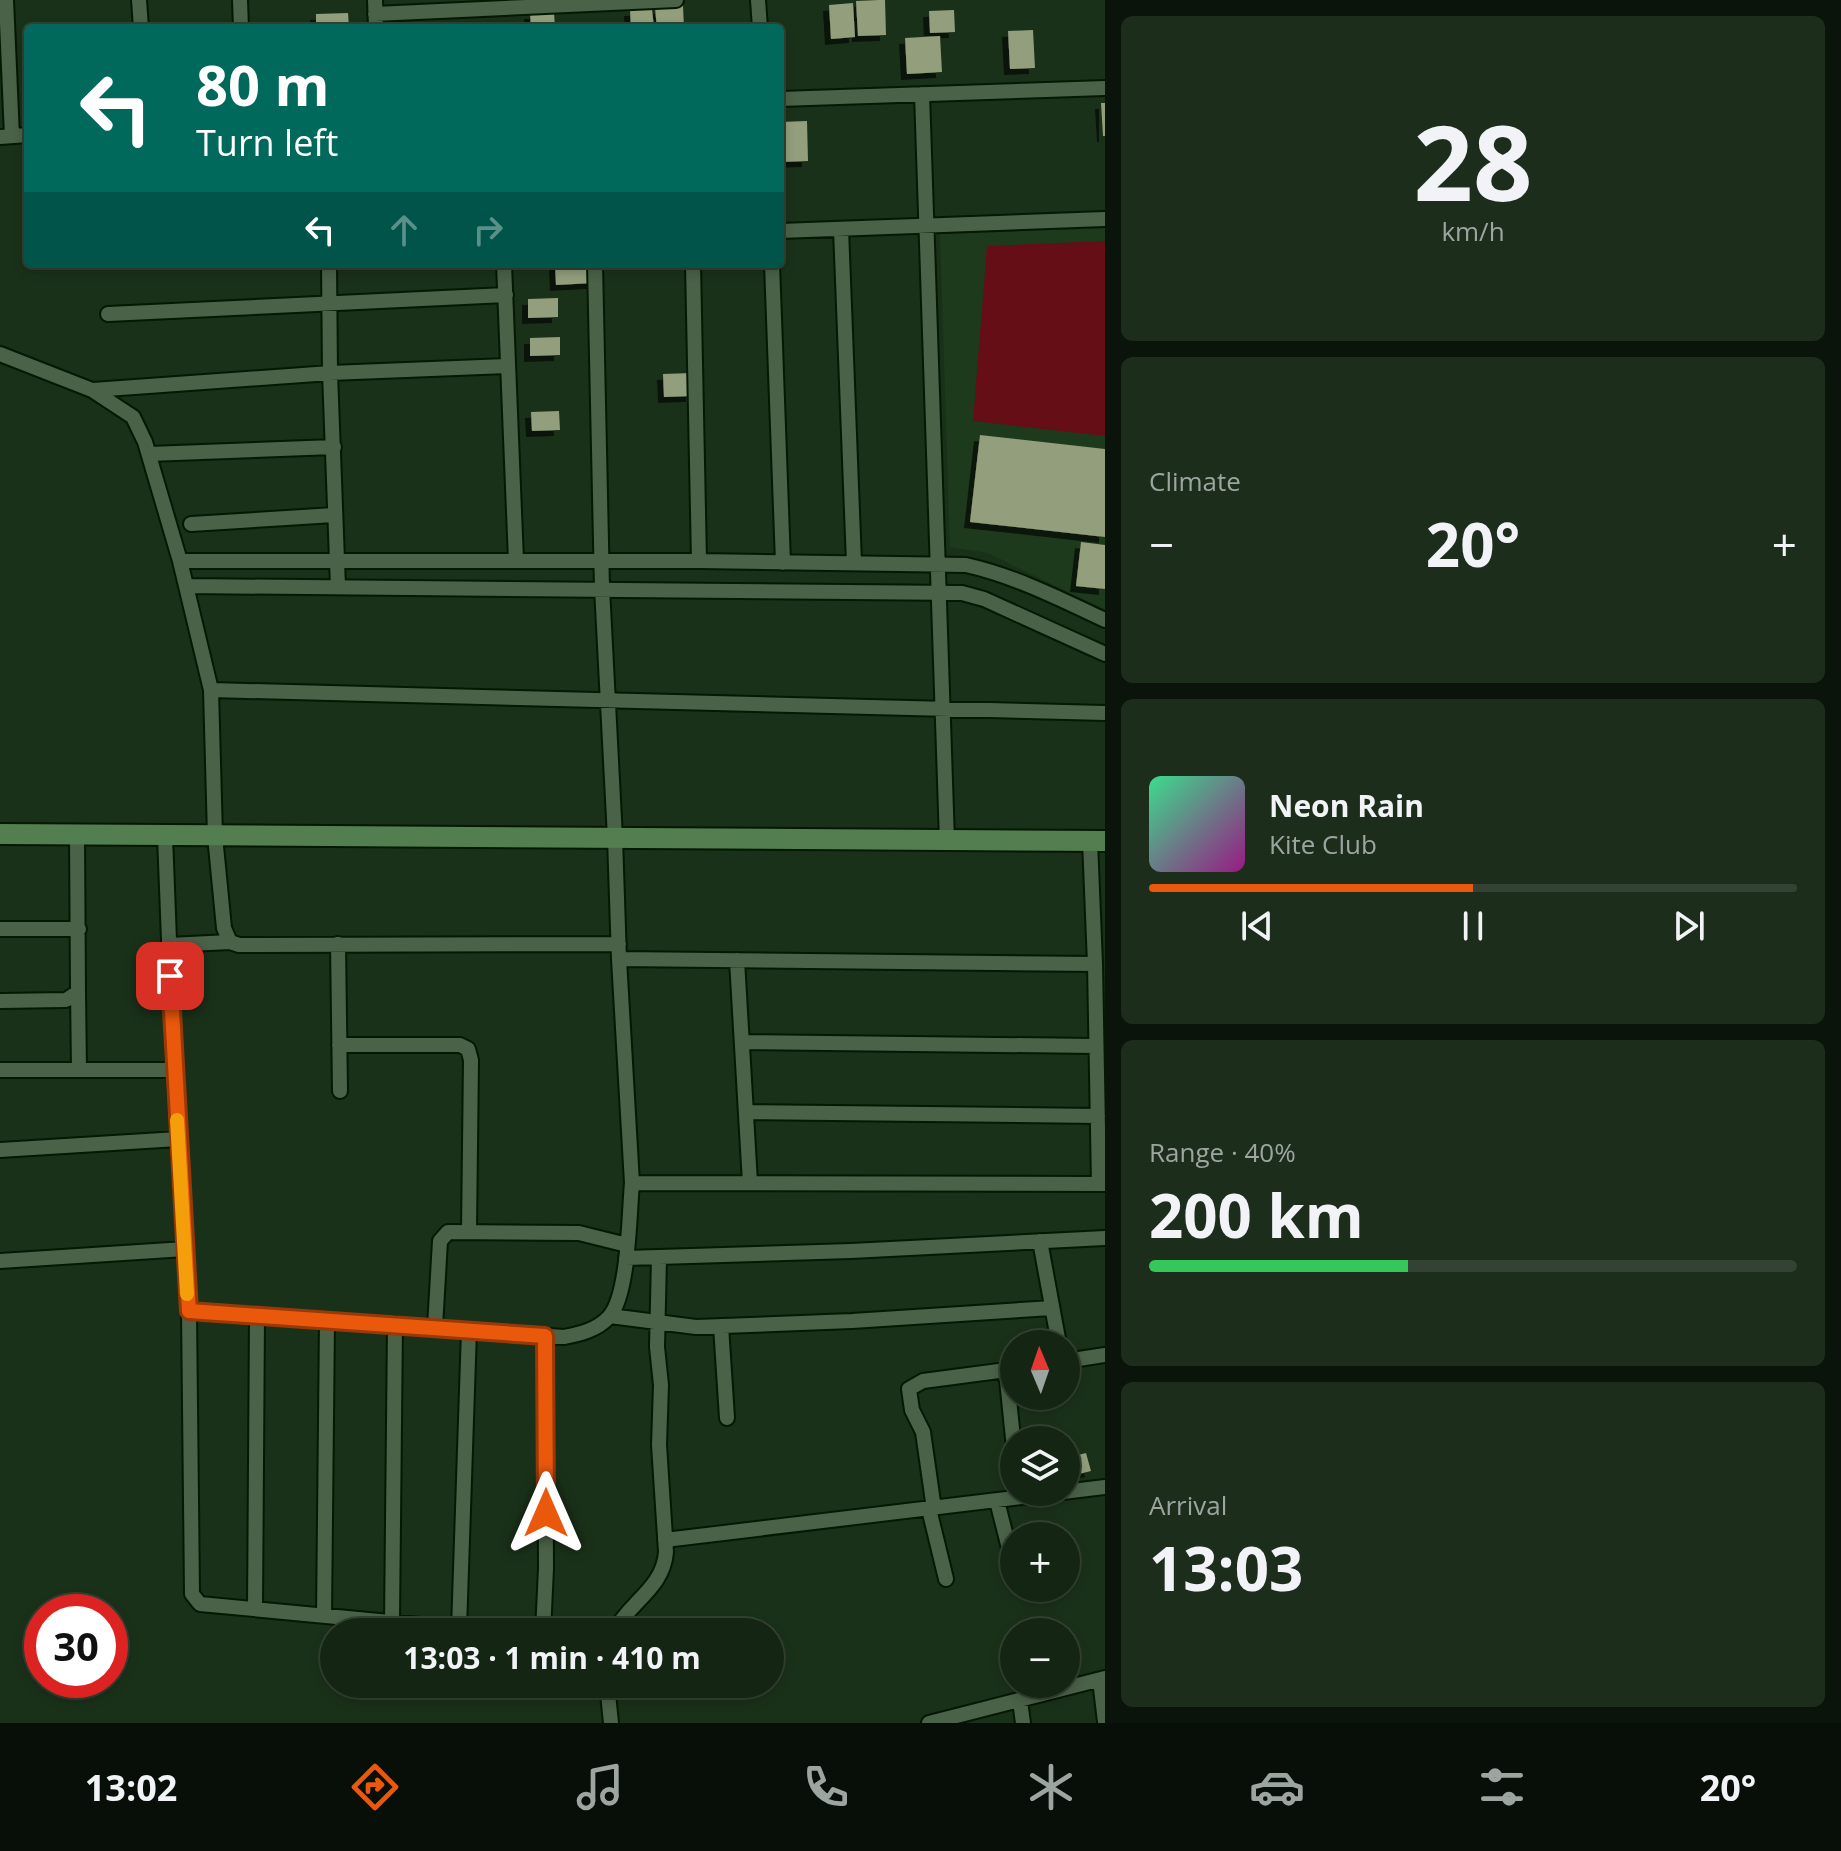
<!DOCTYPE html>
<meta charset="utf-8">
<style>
:root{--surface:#142513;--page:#1d2d1c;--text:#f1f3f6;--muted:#9da5a0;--line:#334233;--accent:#ea580c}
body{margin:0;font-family:"Open Sans",sans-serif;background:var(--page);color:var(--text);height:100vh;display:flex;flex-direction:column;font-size:30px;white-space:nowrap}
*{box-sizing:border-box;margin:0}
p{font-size:26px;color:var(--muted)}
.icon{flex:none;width:44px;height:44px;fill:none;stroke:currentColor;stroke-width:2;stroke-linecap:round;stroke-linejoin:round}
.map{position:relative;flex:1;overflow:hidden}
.details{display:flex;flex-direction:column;gap:16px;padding:16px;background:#0b140a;width:736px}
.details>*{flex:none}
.top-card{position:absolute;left:24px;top:24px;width:760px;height:244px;border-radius:8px;box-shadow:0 4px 12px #0003,0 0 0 2px var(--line);background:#00695c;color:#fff;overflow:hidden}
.needle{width:52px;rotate:358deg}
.buttons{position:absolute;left:1000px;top:1330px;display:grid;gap:16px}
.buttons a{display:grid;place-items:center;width:80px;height:80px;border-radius:50%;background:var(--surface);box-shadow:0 4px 12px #0003,0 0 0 2px var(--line);font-size:40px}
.speed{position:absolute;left:24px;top:1594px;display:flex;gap:16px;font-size:40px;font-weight:700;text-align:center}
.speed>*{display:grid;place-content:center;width:104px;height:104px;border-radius:50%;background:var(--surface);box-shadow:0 4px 12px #0003,0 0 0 2px var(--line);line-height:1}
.speed .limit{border:12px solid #d22;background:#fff;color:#111}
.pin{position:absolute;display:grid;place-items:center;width:68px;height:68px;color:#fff;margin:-34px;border-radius:16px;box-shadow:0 4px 12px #0006}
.me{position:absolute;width:88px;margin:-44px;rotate:0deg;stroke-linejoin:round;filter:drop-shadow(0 0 6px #0008)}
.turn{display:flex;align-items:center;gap:28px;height:168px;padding:0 40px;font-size:36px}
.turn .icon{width:104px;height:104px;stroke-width:2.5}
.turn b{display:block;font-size:56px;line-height:68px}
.lanes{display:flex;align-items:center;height:76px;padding:0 40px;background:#0003;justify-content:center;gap:40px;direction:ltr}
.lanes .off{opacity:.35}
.big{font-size:60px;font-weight:700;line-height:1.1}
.details .tile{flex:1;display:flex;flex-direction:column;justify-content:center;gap:12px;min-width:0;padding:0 28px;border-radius:12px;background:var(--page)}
.details .dial{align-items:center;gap:0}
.dial b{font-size:104px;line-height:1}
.song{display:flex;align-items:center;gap:24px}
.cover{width:96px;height:96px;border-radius:12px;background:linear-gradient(135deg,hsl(150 70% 55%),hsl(310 70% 35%))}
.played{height:8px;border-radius:4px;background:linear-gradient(90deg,var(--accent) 50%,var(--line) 50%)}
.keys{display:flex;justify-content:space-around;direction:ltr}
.heat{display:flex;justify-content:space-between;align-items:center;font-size:44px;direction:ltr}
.charge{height:12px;border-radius:6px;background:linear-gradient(90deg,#34c759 40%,var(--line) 0)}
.trip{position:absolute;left:320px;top:1618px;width:464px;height:80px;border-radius:40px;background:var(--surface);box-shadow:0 4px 12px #0003,0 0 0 2px var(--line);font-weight:700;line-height:80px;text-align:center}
.menu{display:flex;height:128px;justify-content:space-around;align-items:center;background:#080f08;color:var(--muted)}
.menu .icon{width:56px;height:56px}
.menu .selected{color:var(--accent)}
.menu b{font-size:36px;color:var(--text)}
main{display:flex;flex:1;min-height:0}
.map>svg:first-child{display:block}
.built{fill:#1e3a1c}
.green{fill:#650e16}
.building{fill:#929e7b;filter:url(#shadow)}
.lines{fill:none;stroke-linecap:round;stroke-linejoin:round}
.street-casing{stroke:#041803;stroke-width:18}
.secondary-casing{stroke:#041803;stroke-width:24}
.street{stroke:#4a6248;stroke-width:14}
.secondary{stroke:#537e50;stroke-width:20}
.route-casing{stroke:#983908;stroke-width:20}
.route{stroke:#ea580c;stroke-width:14}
.slow{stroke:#f59e0b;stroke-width:14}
</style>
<main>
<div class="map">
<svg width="1105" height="1723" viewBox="0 0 1105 1723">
<defs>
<filter id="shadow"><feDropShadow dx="-6" dy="6" stdDeviation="0" flood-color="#0009"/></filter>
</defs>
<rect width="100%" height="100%" fill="#1a3119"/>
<path class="built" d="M1105,228V610L988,553L950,547L940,234Z"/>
<path class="green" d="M1105,241V436L973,421L987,246Z"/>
<path class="building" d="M879,0H885L886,35L858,36L856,1Z
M853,3L855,37L831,39L829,5Z
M683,6L684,28H657L655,8Z
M652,9L654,28H631L630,10Z
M954,10L955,32L930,33L929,11Z
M554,12L555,28H531L530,13Z
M348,13L349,28H316V14Z
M1033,30L1035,68L1010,69L1008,31Z
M940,36L942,72L907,74L905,38Z
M1101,103H1105V136H1103Z
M807,121L808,161L780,162V122Z
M555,264H593V283L556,285Z
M558,298V317L528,318V299Z
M560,337V355L530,356V338Z
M692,373V396L664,397L663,374Z
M559,411L560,430L532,431L531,412Z
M980,435L1105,449V537L970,522Z
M1081,542L1105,545V589L1076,586Z
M1086,1453L1091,1471L1067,1477L1066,1458Z"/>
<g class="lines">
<defs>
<path id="street" d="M6,0L12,136
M139,0L141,28
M240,0L241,28
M375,0L376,28
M758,0L760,28
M375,14L676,0
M922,94L947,841
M780,99L1105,88
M0,137L28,135
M841,229L854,563
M780,231L1105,219
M329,264L330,373L338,587
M504,264L516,561
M595,264L602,588L615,838L619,959L632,1183L1105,1184
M693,264L699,561
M772,264L783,563
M108,314L506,295
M0,354L92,390L133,417L145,442L180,561L211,690
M93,390L330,373L507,366
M149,454L334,447
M191,524L334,515
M180,561H699L966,565C1015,576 1060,599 1105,620
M186,586L962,593L984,599L1105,654
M165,836L174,1070L189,1311L192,1594L200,1604L494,1632
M1090,841L1095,964L1099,1184
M0,929H79
M338,944L340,1091
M619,944L239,945L230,942L224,928L215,836L211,690L1105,713
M169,945L230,942
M619,959L1095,964
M737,960L750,1183
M78,992L79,1070
M0,1001L66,1000L78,992L77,836
M742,1042L1095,1046
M339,1045H460L468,1049L471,1060L469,1231
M0,1070H174
M746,1112L1098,1116
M0,1150L178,1139
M1040,1241L1059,1344
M626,1258L851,1251L1105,1238
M0,1261L185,1249
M189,1311L564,1337C580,1334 597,1330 609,1317C629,1295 629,1214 632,1183
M610,1316L696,1327L852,1321L1052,1308
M721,1326L727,1418
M435,1327L440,1241L448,1232L579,1233L627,1245
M1066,1361L1105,1355
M1006,1370L1014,1448
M997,1501L1013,1564
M929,1509L946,1579
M934,1509L923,1432L912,1410L909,1389L923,1381L1014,1369
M665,1540L1105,1487
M255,1609L257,1316
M324,1616L327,1320
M392,1622L395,1324
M459,1629L469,1330
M543,1632L546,1568L545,1336
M614,1632C630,1601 663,1589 666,1552L659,1445L661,1385L657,1347L659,1257
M1100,1680L1105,1722
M607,1684L611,1723
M1020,1701L1023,1723
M929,1723L1105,1678"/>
<path id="secondary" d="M0,834L1105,841"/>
</defs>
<use href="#street" class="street-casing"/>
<use href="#secondary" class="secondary-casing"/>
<use href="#street" class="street"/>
<use href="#secondary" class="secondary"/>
</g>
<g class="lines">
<defs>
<path id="route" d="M170,976L189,1311L545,1336L546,1513"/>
</defs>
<use href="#route" class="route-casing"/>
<use href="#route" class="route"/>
<path class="slow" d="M177,1120L187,1294"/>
</g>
</svg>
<div class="buttons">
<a><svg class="needle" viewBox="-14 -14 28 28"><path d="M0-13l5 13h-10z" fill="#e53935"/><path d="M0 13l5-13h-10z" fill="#9da5a0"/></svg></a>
<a><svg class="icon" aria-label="layers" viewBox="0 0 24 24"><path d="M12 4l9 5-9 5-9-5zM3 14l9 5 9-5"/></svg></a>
<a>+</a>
<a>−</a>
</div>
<div class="speed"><div class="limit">30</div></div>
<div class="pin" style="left:170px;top:976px;background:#d93025"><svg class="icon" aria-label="arrive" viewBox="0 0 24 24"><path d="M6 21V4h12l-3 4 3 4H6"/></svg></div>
<svg class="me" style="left:546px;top:1513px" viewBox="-20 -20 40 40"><path d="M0-17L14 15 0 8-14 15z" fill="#ea580c" stroke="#fff" stroke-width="4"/></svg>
<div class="trip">13:03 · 1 min · 410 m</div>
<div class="top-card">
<div class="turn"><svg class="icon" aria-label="left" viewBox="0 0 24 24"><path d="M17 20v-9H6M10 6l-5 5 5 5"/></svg><div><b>80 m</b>Turn left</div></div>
<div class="lanes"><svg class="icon" aria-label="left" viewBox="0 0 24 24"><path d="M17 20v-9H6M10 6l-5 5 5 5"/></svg><svg class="icon off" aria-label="ahead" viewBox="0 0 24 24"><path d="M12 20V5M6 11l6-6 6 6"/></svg><svg class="icon off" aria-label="right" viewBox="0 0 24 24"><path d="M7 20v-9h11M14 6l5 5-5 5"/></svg></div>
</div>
</div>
<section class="details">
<div class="tile dial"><b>28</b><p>km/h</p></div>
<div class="tile"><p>Climate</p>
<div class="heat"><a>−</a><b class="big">20°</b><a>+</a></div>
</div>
<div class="tile">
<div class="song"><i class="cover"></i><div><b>Neon Rain</b><p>Kite Club</p></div></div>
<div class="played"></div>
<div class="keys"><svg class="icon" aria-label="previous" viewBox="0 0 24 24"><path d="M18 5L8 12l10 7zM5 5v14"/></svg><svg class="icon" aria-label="pause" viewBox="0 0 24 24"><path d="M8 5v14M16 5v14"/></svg><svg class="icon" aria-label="next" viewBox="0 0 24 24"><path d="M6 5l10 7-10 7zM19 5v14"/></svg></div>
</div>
<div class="tile"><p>Range · 40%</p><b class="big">200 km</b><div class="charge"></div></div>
<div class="tile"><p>Arrival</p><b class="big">13:03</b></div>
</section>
</main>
<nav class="menu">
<b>13:02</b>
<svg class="icon selected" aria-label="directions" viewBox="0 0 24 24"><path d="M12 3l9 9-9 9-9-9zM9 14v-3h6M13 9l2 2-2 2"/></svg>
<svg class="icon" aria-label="music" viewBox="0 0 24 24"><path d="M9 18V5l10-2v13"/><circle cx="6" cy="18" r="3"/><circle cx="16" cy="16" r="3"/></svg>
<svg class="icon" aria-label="phone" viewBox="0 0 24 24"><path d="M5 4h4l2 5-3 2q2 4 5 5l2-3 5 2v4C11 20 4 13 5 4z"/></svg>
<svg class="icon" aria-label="climate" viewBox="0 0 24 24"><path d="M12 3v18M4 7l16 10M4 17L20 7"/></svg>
<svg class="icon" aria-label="car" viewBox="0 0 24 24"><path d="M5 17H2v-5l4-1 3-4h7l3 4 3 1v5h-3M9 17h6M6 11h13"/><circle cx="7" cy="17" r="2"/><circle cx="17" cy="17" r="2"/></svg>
<svg class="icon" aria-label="filters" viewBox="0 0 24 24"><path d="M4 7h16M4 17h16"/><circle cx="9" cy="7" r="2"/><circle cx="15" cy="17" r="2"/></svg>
<b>20°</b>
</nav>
